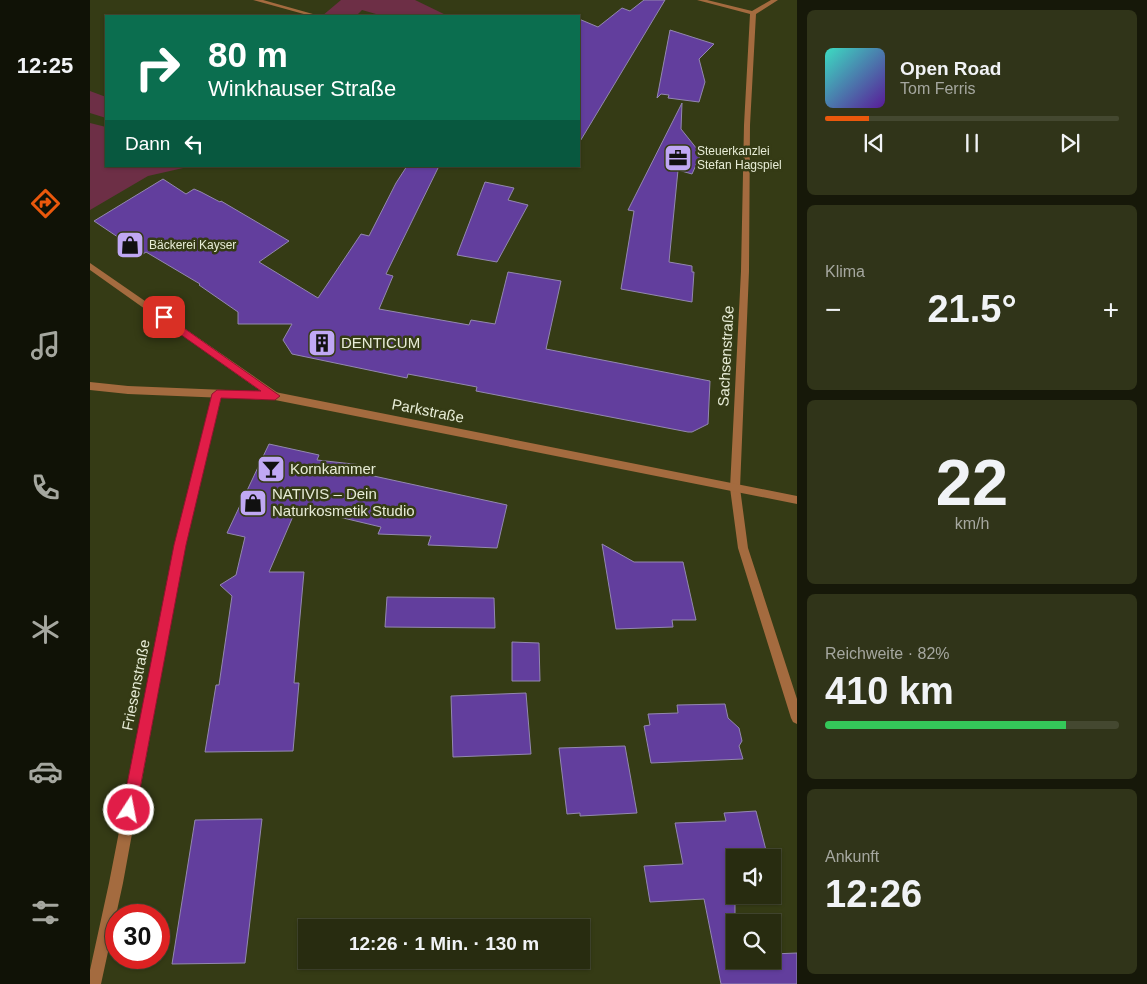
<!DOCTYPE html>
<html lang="de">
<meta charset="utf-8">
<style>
:root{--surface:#282c10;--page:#303419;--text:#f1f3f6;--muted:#a5a79f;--line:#444830;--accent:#ea580c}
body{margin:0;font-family:Arial,sans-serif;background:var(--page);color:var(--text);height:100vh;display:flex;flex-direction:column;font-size:19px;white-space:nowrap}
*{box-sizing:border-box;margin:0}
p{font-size:16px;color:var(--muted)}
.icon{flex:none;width:28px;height:28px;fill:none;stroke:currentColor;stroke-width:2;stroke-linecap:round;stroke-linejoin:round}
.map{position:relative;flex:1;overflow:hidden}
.sheet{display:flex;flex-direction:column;gap:10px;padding:10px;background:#161809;width:350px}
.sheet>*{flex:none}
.top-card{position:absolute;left:15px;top:15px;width:475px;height:152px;border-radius:0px;box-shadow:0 1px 4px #0004,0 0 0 1px var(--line);background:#0b6e4f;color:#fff;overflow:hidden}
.buttons{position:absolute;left:636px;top:849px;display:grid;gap:10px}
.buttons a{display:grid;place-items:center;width:55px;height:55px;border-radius:0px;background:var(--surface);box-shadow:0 1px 4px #0004,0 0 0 1px var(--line);font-size:25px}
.speed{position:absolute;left:15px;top:904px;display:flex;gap:10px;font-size:25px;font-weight:700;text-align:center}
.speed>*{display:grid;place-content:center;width:65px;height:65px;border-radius:50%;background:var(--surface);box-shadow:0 1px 4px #0004,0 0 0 1px var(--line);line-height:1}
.speed .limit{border:8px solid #d22;background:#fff;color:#111}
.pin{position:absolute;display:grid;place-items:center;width:42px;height:42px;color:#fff;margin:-21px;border-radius:10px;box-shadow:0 2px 8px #0006}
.me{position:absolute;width:55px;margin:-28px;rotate:11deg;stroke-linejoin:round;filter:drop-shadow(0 0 4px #0008)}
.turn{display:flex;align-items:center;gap:18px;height:105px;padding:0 20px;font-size:22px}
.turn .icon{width:65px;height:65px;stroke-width:2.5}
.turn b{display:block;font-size:35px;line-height:42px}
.then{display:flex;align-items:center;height:48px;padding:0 20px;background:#0003;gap:10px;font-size:19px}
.big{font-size:38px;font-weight:700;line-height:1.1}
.sheet .card{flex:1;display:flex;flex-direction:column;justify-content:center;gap:8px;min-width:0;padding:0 18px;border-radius:8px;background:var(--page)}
.sheet .dial{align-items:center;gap:0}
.dial b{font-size:65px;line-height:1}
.song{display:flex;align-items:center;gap:15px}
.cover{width:60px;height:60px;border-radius:8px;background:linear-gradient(135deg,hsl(170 70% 55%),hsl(270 70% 35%))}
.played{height:5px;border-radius:2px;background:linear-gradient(90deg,var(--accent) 15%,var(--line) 15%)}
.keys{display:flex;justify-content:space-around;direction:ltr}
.heat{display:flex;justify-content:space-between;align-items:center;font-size:28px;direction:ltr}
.charge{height:8px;border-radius:4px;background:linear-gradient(90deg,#34c759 82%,var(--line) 0)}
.trip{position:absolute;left:208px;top:919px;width:292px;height:50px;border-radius:0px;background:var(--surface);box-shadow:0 1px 4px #0004,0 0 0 1px var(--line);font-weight:700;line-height:50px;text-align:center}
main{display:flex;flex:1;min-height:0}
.menu{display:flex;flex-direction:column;width:90px;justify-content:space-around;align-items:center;background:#101206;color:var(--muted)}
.menu .icon{width:35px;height:35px}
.menu .selected{color:var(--accent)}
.menu b{font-size:22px;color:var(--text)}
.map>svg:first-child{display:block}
.green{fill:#6d2f46}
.building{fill:#623e9d;stroke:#9388af}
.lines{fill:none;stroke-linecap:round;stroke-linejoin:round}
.minor{fill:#a46b3f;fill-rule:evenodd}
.tertiary{fill:#a46b3f;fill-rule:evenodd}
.route{fill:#e11d48;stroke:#92132f}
.labels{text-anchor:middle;stroke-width:5;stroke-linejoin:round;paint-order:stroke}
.far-poi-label{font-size:12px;fill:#e7ecd6;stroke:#353b15;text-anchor:start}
.poi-label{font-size:15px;fill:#e7ecd6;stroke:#353b15;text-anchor:start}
.street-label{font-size:15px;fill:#e7ecd6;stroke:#353b15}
</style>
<main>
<nav class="menu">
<b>12:25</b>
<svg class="icon selected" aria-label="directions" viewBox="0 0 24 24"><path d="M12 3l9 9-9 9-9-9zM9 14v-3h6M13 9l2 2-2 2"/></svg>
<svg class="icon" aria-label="music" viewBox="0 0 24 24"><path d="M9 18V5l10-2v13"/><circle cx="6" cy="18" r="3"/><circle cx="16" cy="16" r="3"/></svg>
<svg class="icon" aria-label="phone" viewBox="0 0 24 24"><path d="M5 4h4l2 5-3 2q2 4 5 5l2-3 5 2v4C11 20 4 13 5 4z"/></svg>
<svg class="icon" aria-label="climate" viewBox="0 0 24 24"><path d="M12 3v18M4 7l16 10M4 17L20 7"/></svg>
<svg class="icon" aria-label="car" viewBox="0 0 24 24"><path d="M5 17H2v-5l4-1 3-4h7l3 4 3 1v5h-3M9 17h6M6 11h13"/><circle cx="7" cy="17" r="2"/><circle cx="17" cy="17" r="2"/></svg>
<svg class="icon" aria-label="filters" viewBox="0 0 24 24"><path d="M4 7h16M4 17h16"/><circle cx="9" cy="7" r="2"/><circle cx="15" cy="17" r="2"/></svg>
</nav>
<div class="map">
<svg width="707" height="984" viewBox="0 0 707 984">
<rect width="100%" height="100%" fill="#353b15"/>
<path class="green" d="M251,0H325L358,16H293L272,10L266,16H232Z
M0,91L16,97V118L0,113Z
M0,123L16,127V166H102L58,176L0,210Z"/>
<path class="building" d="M554,0H575L489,143V19L508,27L532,8L540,11Z
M580,30L624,44L609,59L615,82L609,102L578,98L579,95L571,94L567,98Z
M592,103L591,129L611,154L602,174L588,170L579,262L602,266V272H604L602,302L531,289L544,211L538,210Z
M317,166H349L296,274L303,276L289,309L379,325L381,320L405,324L418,272L471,281L456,349L620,381L618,424L602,432H598L386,391L387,387L318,374L317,378L202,354L193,340L202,324H148V312L109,285L110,284L56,252L53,254L4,221L73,179L96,194L104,189L111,192L130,202L131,201L199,241L169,262L228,298L271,234L279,236L306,183Z
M395,182L424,188L418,200L438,205L407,262L367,255Z
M179,444L229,455L227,460L272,465L270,473L417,505L407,548L338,545L341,536L288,534L291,527L207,507L179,572H214L204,683H209L203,751L115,752L126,685H129L142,596L130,585L146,575L155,537L137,533Z
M512,544L544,562H593L606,620H582L583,627L526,629Z
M297,597L404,598L405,628L295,627Z
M422,642L449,643L450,681H422Z
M436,693L441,754L363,757L361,696Z
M635,704L638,718L649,728L652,741L649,746L653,759L561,763L554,726L560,725L558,714L588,713L587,705Z
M535,746L547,813L490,816V813L477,814L469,748Z
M666,811L678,858H645V895L682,896L645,898V960H682V954L707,953V984H631L614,899L560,902L554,866L593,864L585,823L636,821L634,813Z
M172,819L155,963L82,964L105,820Z"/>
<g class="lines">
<path class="minor" d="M163,0H173L230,16H221Z
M607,0H617L662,11L681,0H688L666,14L660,125L659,271L650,488L658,548L707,699V724L703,722L701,718L648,548L640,488L651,271L654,125L660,14Z
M0,263L188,393L190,396L188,399H182L0,270Z
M0,382L38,386L43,390L38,394L0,390Z
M127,390L132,394L95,545L33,883L11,984H0V970L19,883L85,545L122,394Z"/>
<path class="tertiary" d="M38,386L185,392L707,496V504L185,400L38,394L33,390Z"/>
</g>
<path class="route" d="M74,314L190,396L185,400L131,398L96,545L46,810L44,815L39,817L34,815L32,810L84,545L122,394L127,390L171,391L70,320V315Z"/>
<defs>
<symbol id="office-square" viewBox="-11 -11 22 22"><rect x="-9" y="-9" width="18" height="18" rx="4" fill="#c0a8f4" stroke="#353b15"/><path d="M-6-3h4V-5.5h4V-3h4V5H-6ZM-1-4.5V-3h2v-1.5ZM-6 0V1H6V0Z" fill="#111"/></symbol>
<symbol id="shop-square" viewBox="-11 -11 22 22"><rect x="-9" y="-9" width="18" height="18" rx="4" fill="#c0a8f4" stroke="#353b15"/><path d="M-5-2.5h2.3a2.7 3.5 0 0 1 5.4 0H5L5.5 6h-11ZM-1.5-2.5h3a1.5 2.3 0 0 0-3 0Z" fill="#111"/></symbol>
<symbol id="building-square" viewBox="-11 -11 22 22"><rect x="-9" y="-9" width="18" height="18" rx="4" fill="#c0a8f4" stroke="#353b15"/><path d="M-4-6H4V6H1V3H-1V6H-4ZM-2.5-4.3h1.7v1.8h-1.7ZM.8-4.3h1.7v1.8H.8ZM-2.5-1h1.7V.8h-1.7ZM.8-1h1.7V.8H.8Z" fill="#111"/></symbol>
<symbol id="bar-square" viewBox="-11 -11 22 22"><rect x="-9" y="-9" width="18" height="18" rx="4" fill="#c0a8f4" stroke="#353b15"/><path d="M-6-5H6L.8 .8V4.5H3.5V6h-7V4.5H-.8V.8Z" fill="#111"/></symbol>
</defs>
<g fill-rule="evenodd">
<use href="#office-square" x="572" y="142" width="32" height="32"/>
<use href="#shop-square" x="24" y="229" width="32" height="32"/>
<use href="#building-square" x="216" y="327" width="32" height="32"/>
<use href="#bar-square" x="165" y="453" width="32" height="32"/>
<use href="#shop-square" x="147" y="487" width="32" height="32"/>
</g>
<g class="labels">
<g class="far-poi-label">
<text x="607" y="155">Steuerkanzlei<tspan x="607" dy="14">Stefan Hagspiel</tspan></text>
<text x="59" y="249">Bäckerei Kayser</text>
</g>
<g class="poi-label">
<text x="251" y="348">DENTICUM</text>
<text x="200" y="474">Kornkammer</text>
<text x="182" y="499">NATIVIS – Dein<tspan x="182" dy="17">Naturkosmetik Studio</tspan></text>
</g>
<g class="street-label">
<text transform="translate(636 356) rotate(-87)" y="5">Sachsenstraße</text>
<text transform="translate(338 411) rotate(11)" y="5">Parkstraße</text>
<text transform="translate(46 685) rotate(-79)" y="5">Friesenstraße</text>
</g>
</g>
</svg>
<div class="buttons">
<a><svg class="icon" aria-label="sound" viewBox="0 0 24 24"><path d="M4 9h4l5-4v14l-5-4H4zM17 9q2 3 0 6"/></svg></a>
<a><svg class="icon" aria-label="search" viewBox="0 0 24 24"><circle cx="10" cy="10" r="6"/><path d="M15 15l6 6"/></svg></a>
</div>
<div class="speed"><div class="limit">30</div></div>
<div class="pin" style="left:74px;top:317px;background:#d93025"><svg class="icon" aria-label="arrive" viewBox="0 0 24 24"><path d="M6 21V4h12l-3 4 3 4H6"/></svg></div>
<svg class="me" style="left:39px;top:810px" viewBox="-20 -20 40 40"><circle r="17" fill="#e11d48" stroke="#fff" stroke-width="3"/><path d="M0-11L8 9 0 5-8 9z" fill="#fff"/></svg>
<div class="trip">12:26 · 1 Min. · 130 m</div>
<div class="top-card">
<div class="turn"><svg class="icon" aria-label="right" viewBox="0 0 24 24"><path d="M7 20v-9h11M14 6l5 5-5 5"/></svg><div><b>80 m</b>Winkhauser Straße</div></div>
<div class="then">Dann<svg class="icon" aria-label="left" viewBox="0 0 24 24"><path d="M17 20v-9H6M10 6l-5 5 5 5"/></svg></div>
</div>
</div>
<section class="sheet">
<div class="card">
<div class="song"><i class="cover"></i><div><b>Open Road</b><p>Tom Ferris</p></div></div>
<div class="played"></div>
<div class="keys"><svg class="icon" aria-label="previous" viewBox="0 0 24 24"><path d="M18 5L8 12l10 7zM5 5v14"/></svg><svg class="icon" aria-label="pause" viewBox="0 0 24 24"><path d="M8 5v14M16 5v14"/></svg><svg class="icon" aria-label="next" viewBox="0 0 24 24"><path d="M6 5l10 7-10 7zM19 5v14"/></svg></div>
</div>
<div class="card"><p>Klima</p>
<div class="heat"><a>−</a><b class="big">21.5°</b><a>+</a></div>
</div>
<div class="card dial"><b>22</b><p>km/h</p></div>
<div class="card"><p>Reichweite · 82%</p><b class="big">410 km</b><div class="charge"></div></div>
<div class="card"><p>Ankunft</p><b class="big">12:26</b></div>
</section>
</main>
